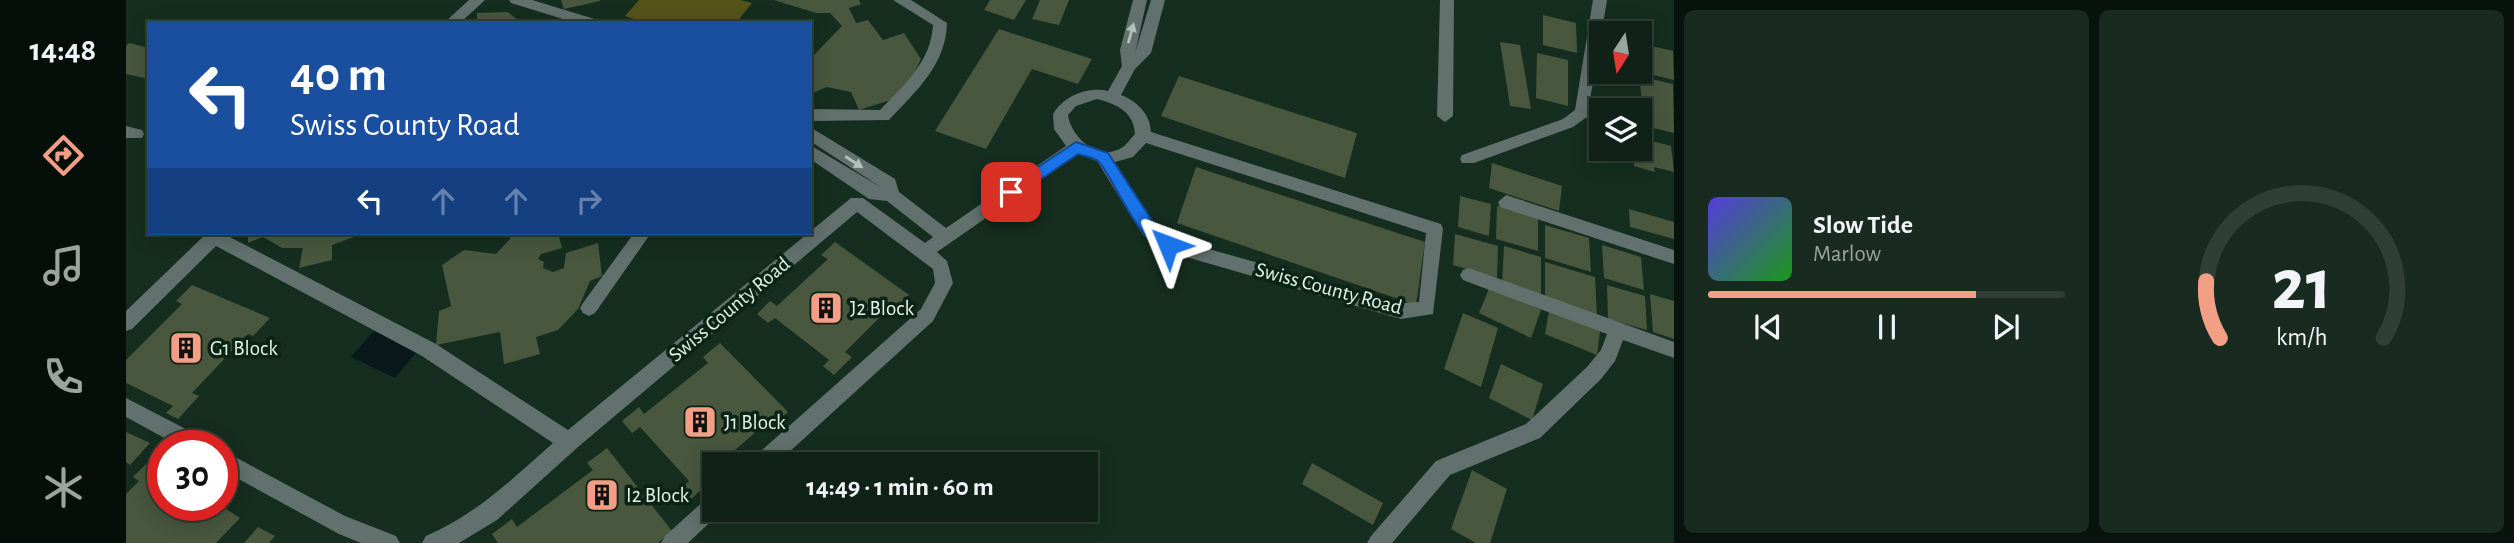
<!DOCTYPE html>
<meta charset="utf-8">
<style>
:root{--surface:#102217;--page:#192a20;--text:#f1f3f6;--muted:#9ca4a1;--line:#303f36;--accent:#f39f85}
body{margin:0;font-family:"Alegreya Sans",sans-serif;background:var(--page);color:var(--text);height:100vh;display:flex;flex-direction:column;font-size:26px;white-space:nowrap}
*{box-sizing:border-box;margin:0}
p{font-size:23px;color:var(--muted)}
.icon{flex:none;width:38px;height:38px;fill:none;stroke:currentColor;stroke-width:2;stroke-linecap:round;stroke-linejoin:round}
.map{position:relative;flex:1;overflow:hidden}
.details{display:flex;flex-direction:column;gap:10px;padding:10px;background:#09130d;width:840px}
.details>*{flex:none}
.guide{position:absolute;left:21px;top:21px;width:665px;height:214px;border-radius:0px;box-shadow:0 4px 18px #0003,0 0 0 2px var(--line);background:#1a4fa0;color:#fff;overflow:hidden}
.needle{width:46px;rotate:192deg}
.tools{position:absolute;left:1463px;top:21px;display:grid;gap:14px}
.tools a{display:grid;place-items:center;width:63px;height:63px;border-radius:0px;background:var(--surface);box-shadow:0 4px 18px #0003,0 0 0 2px var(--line);font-size:35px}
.speed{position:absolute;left:21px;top:430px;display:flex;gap:14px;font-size:35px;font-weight:700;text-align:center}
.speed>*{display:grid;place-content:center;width:91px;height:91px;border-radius:50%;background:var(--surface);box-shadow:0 4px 18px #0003,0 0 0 2px var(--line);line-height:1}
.speed .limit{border:10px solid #d22;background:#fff;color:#111}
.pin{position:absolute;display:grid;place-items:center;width:60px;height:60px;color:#fff;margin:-30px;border-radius:14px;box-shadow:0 4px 10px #0006}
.me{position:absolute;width:77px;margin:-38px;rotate:314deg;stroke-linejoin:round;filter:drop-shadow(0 0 5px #0008)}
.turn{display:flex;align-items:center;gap:24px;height:147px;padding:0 28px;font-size:32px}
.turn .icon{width:91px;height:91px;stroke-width:2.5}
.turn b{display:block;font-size:49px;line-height:60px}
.lanes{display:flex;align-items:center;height:66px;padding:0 28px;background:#0003;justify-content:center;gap:35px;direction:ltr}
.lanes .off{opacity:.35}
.details .card{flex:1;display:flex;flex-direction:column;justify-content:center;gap:10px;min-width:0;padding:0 24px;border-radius:10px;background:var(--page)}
.details .dial{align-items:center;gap:0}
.dial svg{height:182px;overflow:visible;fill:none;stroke:var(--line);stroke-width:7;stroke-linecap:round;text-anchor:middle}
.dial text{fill:var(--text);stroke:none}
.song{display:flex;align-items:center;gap:21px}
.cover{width:84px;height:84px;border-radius:10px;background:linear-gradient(135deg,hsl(250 70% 55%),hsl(120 70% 35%))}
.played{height:7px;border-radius:4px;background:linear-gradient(90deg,var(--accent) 75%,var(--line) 75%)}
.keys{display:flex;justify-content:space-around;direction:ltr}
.details .tiles{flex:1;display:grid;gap:10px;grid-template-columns:repeat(2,1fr)}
.trip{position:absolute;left:576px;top:452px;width:396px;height:70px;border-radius:0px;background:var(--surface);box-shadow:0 4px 18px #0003,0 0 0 2px var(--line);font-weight:600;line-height:70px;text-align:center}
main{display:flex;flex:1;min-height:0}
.tabs{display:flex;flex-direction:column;width:126px;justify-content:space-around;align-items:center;background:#060e09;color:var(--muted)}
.tabs .icon{width:49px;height:49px}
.tabs .current{color:var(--accent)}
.tabs b{font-size:32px;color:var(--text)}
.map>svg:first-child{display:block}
.green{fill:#545318}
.water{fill:#09181a}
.building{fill:#49573f}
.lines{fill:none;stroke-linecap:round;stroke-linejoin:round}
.minor{fill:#62716e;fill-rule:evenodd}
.oneway{fill:#b0bfb7}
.route{fill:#1a73e8;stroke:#114b97;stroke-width:2}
.labels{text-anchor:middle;stroke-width:7;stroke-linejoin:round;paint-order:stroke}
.street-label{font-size:21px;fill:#e4f3e8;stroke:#0b2415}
.poi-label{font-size:21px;fill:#e4f3e8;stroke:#0b2415;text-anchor:start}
</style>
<main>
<nav class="tabs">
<b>14:48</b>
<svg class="icon current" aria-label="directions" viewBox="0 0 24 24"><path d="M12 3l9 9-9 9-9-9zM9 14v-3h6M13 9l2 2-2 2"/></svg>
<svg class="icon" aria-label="music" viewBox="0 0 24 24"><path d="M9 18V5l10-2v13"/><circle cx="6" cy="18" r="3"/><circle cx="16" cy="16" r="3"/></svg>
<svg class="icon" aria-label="phone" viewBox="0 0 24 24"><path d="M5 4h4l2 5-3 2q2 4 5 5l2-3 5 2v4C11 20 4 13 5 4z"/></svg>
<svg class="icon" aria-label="climate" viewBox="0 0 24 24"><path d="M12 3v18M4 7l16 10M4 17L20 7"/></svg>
</nav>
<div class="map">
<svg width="1548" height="543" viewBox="0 0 1548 543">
<rect width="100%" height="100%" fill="#152e1f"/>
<path class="green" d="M513,0H614L626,3L610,23H520L499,16Z"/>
<path class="water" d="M248,331L292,350L269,378L225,357Z"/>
<path class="building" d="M435,0H474V1L438,9Z
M648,0H733L735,4L723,8L730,23L742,20L757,40L778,33L795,59L783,85L765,100L733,110L725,92L701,87L684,94V59L716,26L704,13H690Z
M864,0H900L888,20L858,10Z
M914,0H943L933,25L906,19Z
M382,12L394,22L351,23V13Z
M1417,15L1450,23L1451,53L1417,45Z
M873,29L966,59L952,84L906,69L860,149L809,131Z
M1374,42L1394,45L1405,109L1384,106Z
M3,43L23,48V79L0,74V46Z
M1516,44L1547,51L1548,80L1519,73Z
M1411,53L1442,60V106L1410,98Z
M1053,76L1231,133L1219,178L1035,116Z
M1513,76L1547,84L1548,133L1519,126Z
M1514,138L1545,146L1548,172L1528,167L1529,172L1508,166L1507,149H1514Z
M1366,163L1436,186L1433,211L1363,188Z
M1070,167L1299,242L1290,305L1051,223Z
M1334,196L1365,204L1363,236L1332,227Z
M1371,206L1412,217V251L1370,239Z
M1503,209L1548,222V239L1504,227Z
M1419,225L1463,238L1465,272L1419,258Z
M122,233H239L206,245V260L173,268L177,248H156L137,237L122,243Z
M383,233H432L436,248L415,254L412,259L418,262L417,268L427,272L438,268L440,253L472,243L476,276L464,281L452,309L432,330L410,337L414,354L378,364L374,332L310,345L313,311L325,306L316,265L338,250L370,254L384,239Z
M1329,234L1372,246L1371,278L1327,265Z
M709,242L783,295L769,309L765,306L719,352L726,357L708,375L697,366L703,360L649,318L642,323L631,314L644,301L651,306L702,259L695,255Z
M1476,245L1515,257L1518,290L1478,278Z
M1378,246L1415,257V296L1376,285Z
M1419,262L1469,277L1471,317L1419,301Z
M66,285L144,318L127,336L122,334L66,393L73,396L52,419L40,413L47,406L0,383V360L56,304L50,301Z
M1481,285L1519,296L1521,330L1482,319Z
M1364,286L1415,310L1405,338L1353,313Z
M1524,294L1548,301V339L1527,332Z
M1423,311L1474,331L1471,355L1419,334Z
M1337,313L1372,328L1355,387L1318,369Z
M594,343L662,412L645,428L640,423L593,464H588L582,474L587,479L565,499L555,488L563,481L514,427L506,433L496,421L513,407L518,414L582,363L577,357Z
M1375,364L1417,384L1406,420L1363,398Z
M0,432L24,443L4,465L0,462Z
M481,448L546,531L532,543H372L366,534L386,519L391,527L467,470L461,463Z
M23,461L37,470L29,479L37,483V506H73L89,516L97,507L114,518L90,543H0V494L13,481L7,477Z
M1186,463L1257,503L1247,525L1176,484Z
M1346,470L1381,489L1364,543H1350L1325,529Z
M132,527L149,536L143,543H118Z"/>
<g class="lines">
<path class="minor" d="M343,0H359L334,23H318Z
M383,0H406L472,20L474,23H450L385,3Z
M767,0H785L821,23C820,65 790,91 763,120L684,121V109L754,110C778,85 805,62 807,25Z
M1007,0H1021L1009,53L1025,0H1039L1025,53L1009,69L995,95C1012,102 1024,114 1025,132L1315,224L1317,229L1307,314L1275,319L1036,250L1017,235L971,161L952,154L811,252L821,261L827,283L807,321L650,464H625L628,457L795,309L809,283L807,269L731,212L452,447L371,520L333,543H296L300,536C351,514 386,479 427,443L296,356L90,246L6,329L0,331V311L81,233H100V235L310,344L442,430L725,198H737L799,243L807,237L761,201L743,199L684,159V145L756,188L684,141V127L769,179L773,192L820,228L940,146L928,129L927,114C938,96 961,86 982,91L996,66L994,50ZM971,99C991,104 1008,112 1009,134C1005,138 1001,144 997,147C974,163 945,138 942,115L950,106ZM1020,143L1300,233L1293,302L1275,303L1047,239L1029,225L989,162L1007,157Z
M1314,0H1328L1327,116L1319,122L1311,116Z
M1467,0H1481L1461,117L1447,127L1348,163H1336L1334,159L1336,155L1437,119L1449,110Z
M0,126L16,130L18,134L16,138H0Z
M1380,195L1548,250V264L1374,207L1372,202Z
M508,233H525L469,313L463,316L457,313L454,308L457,303Z
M1343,268L1548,342V358L1497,340L1489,361L1475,379L1414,438L1324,475L1266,543H1241L1245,536L1310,461L1400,424L1461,367L1475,350L1481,334L1337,280L1334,275L1337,270Z
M0,398L79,439L82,446H53L0,417Z
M96,450L219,516L270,536L274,543H235L213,534L96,470Z
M588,495V509H597L595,512L562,543H535L539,536L581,498Z"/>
</g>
<defs><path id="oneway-solid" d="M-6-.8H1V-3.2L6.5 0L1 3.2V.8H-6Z" transform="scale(1.75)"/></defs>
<g class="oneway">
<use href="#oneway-solid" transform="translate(1005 33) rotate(-75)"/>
<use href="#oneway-solid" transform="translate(728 162) rotate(33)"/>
</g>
<path class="route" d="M950,142L982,153L1029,225L1047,240V249C1018,259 989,178 972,161C968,157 958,156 952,154L890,196H880V188Z"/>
<defs>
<symbol id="building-square" viewBox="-11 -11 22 22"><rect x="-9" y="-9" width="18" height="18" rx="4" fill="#f39f85" stroke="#0b2415"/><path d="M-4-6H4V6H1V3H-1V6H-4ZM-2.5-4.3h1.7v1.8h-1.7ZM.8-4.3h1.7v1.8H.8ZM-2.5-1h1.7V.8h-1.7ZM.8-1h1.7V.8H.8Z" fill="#111"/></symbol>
</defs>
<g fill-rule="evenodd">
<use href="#building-square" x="681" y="289" width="38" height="38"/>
<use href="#building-square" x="41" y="329" width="38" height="38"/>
<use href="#building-square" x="555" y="403" width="38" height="38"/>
<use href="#building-square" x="457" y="476" width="38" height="38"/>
</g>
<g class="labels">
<g class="street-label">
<text transform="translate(1203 288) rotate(15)" y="7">Swiss County Road</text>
<text transform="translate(603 309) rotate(-40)" y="7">Swiss County Road</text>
</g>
<g class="poi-label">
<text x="724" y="315">J2 Block</text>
<text x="84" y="355">G1 Block</text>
<text x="598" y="429">J1 Block</text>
<text x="500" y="502">I2 Block</text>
</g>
</g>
</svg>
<div class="tools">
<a><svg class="needle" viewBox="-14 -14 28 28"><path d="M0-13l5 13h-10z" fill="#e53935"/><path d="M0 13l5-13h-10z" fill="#9ca4a1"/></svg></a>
<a><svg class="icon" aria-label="layers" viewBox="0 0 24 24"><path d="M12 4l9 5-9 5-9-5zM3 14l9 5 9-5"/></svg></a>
</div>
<div class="speed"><div class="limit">30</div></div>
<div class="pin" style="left:885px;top:192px;background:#d93025"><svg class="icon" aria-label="arrive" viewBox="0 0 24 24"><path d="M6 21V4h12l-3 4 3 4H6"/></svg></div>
<svg class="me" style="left:1042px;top:245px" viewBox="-20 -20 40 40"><path d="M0-17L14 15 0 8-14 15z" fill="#1a73e8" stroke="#fff" stroke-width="4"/></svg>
<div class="trip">14:49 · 1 min · 60 m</div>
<div class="guide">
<div class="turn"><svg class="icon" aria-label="left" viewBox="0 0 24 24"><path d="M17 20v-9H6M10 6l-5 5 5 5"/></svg><div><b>40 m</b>Swiss County Road</div></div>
<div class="lanes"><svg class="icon" aria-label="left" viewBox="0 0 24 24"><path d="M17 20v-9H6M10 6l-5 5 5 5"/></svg><svg class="icon off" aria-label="ahead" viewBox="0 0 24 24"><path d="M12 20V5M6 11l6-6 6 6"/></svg><svg class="icon off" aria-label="ahead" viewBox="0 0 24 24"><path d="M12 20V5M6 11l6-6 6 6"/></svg><svg class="icon off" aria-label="right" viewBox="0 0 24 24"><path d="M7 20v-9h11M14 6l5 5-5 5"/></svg></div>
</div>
</div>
<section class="details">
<div class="tiles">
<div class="card">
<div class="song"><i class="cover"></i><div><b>Slow Tide</b><p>Marlow</p></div></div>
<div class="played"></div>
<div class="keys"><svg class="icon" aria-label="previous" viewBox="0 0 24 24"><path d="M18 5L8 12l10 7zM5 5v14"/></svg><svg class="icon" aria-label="pause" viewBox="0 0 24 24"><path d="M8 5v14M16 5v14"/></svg><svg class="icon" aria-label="next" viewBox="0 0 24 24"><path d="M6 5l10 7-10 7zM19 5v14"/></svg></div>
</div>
<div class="card dial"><svg viewBox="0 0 100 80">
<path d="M14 69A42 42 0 1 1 86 69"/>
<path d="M14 69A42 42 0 0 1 8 44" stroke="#f39f85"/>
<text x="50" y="56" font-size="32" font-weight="700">21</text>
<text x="50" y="72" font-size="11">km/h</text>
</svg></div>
</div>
</section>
</main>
